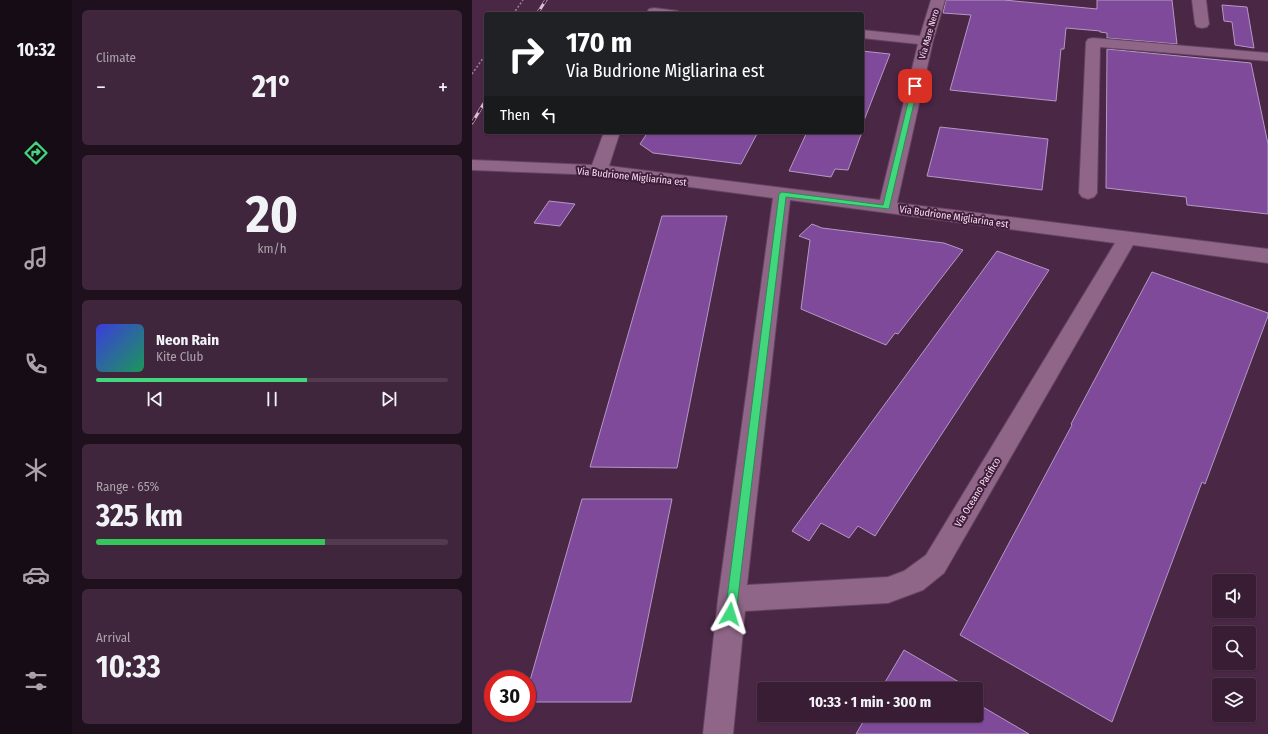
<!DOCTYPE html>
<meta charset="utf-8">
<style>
:root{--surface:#381d34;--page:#3f263c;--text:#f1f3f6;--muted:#aba2ac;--line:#523b4f;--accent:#40d77d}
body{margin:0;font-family:"Fira Sans Condensed",sans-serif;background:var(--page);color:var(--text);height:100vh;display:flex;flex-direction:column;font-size:15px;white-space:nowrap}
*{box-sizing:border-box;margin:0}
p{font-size:13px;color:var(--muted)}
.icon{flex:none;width:22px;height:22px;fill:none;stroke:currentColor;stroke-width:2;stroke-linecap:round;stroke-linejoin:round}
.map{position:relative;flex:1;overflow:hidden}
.sheet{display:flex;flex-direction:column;gap:10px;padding:10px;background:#1f101d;width:400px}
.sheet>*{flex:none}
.guide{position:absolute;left:12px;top:12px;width:380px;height:122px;border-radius:4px;box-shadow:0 1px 3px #0004,0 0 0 1px var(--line);background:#202124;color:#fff;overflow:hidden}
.buttons{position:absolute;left:740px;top:574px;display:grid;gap:8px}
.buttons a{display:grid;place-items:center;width:44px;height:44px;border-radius:4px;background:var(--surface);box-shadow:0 1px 3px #0004,0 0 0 1px var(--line);font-size:20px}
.speed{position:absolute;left:12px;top:670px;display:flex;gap:8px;font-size:20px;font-weight:700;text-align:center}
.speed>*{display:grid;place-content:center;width:52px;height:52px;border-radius:50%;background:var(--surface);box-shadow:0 1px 3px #0004,0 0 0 1px var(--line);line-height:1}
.speed .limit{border:6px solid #d22;background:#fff;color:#111}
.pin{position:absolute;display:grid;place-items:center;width:34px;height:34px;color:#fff;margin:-17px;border-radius:8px;box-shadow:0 2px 6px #0006}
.me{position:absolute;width:44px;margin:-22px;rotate:6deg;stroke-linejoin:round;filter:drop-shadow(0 0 3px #0008)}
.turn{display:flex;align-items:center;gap:14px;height:84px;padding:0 16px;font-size:18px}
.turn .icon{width:52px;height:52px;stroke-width:2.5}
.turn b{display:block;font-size:28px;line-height:34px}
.then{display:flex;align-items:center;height:38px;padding:0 16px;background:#0003;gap:8px;font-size:15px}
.big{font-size:30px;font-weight:700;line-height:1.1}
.sheet .tile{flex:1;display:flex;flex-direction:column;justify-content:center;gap:6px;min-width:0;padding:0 14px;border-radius:6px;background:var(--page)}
.sheet .dial{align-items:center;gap:0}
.dial b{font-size:52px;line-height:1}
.song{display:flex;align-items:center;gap:12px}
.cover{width:48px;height:48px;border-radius:6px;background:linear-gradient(135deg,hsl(240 70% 55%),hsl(150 70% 35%))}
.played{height:4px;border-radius:2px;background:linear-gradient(90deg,var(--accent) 60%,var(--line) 60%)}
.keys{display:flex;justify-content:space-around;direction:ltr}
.heat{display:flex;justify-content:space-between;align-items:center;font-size:22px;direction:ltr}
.charge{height:6px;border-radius:3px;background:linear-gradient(90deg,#34c759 65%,var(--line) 0)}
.trip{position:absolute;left:285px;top:682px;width:226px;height:40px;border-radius:4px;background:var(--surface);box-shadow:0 1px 3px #0004,0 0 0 1px var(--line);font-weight:700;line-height:40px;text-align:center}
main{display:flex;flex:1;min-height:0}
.dock{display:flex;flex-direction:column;width:72px;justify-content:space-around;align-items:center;background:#160c15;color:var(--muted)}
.dock .icon{width:28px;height:28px}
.dock .on{color:var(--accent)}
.dock b{font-size:18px;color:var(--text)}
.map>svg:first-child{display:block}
.building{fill:#7e4a99;stroke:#b498c5}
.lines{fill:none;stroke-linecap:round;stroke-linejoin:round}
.minor-casing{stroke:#63445f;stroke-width:2}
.path{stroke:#a0829b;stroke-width:1.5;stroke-dasharray:2 2;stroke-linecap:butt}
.minor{fill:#8f6688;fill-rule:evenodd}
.rail-casing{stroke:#d9bfd4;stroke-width:3}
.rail{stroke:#401d3b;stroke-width:2;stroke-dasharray:6;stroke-linecap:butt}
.route{fill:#40d77d;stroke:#2a8c51}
.labels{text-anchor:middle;stroke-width:4;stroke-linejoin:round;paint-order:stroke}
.far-street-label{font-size:9px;fill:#f6def1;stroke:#401d3b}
.street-label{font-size:10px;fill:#f6def1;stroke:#401d3b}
</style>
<main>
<nav class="dock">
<b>10:32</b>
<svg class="icon on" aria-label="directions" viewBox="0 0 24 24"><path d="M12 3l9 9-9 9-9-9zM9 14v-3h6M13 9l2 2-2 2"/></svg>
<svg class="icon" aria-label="music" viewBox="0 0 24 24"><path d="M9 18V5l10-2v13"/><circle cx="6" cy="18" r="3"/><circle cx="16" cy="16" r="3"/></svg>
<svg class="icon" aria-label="phone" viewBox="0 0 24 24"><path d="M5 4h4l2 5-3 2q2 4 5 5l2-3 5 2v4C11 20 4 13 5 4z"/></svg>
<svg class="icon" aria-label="climate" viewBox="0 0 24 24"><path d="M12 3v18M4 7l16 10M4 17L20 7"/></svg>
<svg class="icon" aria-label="car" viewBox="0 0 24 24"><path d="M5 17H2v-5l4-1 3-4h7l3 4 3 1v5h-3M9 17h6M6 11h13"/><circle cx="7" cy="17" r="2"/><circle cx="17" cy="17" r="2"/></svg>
<svg class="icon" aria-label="filters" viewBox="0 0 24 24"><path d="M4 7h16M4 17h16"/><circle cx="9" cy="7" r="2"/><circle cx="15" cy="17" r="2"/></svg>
</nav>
<section class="sheet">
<div class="tile"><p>Climate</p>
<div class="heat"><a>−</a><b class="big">21°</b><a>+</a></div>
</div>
<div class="tile dial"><b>20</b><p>km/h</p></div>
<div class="tile">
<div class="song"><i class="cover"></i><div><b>Neon Rain</b><p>Kite Club</p></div></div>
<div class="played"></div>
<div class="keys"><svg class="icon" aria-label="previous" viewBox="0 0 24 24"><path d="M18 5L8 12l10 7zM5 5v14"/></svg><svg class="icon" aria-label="pause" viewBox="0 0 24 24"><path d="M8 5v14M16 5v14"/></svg><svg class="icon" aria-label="next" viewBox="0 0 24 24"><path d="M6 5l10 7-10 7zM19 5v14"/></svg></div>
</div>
<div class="tile"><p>Range · 65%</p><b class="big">325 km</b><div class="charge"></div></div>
<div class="tile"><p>Arrival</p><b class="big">10:33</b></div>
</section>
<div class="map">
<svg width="796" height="734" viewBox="0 0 796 734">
<rect width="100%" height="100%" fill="#4b2746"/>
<path class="building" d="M474,0H532L625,9V0H700L705,44L635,38V33L628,32V31L594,28L592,49H589L584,101L478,90L499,15L471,13Z
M750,5L775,7L782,48L763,45L760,22L752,21Z
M635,49L779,63L796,144V214L715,205L714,197L634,188Z
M390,51L418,54L391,123H390Z
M468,127L576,139L570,190L455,176Z
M176,132H286L269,164L181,153L168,144Z
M335,132H390L376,170L363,169L359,177L317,171Z
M77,201L103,204L88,226L62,223Z
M190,216H255L205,468L118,467Z
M340,224L350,228L472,243L491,250L426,334L423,333L414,345L329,309L338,240L327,236Z
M525,251L577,270L403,536L386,526L377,538L349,523L337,541L320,531Z
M680,272L796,313V316L733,484L730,482L640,722L488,635L600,425L599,424Z
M110,499H200L159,702H55V691Z
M432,650L499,689H409Z
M504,703L557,734H384L395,715H504Z"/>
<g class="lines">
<defs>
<path id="minor" d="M459,0H473L461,41L425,203L796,249V263L661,245L472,573L451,590L416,603L273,611L261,734H231L246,599L301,198L127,175L0,170V160L120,165L132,132H148L137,166L408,200L446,44L390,38V30L448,36ZM318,200L643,243L454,555L432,571L416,577L275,585Z
M720,0H734L737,24L735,27L730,28L725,27L723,24Z
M182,8L206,11L208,14H177L175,12L177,9Z
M621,38L796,53V61L628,47L625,193L622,197L616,199L610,197L607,193L614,42L616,39Z"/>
</defs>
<use href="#minor" class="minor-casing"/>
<path class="path" d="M41,14L51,0
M0,74L14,54"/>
<use href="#minor" class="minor"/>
<defs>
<path id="rail" d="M65,14L74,0
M0,123L14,100"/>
</defs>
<use href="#rail" class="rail-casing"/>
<use href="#rail" class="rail"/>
</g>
<path class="route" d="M443,84L446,86L417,209L314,197L264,614L262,618L258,620L254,618L253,614L307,194L310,192L411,205L440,86Z"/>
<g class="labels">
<g class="far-street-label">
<text transform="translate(457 34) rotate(-74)" y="3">Via Mare Nero</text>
</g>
<g class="street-label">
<text transform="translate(160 176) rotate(6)" y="4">Via Budrione Migliarina est</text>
<text transform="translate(482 216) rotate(8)" y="4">Via Budrione Migliarina est</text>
<text transform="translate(505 492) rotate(-59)" y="4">Via Oceano Pacifico</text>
</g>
</g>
</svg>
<div class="buttons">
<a><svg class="icon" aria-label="sound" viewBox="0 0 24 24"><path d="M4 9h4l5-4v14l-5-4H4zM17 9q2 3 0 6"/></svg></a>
<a><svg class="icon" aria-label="search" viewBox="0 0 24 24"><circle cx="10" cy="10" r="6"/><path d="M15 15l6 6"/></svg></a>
<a><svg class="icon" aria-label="layers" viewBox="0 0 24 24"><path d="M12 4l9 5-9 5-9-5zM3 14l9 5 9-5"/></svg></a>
</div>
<div class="speed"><div class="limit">30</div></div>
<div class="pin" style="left:443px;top:86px;background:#d93025"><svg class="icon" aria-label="arrive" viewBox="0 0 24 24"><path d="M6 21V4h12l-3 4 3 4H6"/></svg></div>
<svg class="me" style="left:258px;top:614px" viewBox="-20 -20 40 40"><path d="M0-17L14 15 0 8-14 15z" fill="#40d77d" stroke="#fff" stroke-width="4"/></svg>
<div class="trip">10:33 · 1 min · 300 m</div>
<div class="guide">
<div class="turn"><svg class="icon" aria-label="right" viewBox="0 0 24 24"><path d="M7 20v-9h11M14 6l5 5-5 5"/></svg><div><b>170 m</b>Via Budrione Migliarina est</div></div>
<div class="then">Then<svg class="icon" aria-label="left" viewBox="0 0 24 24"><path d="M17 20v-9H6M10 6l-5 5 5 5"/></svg></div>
</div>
</div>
</main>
